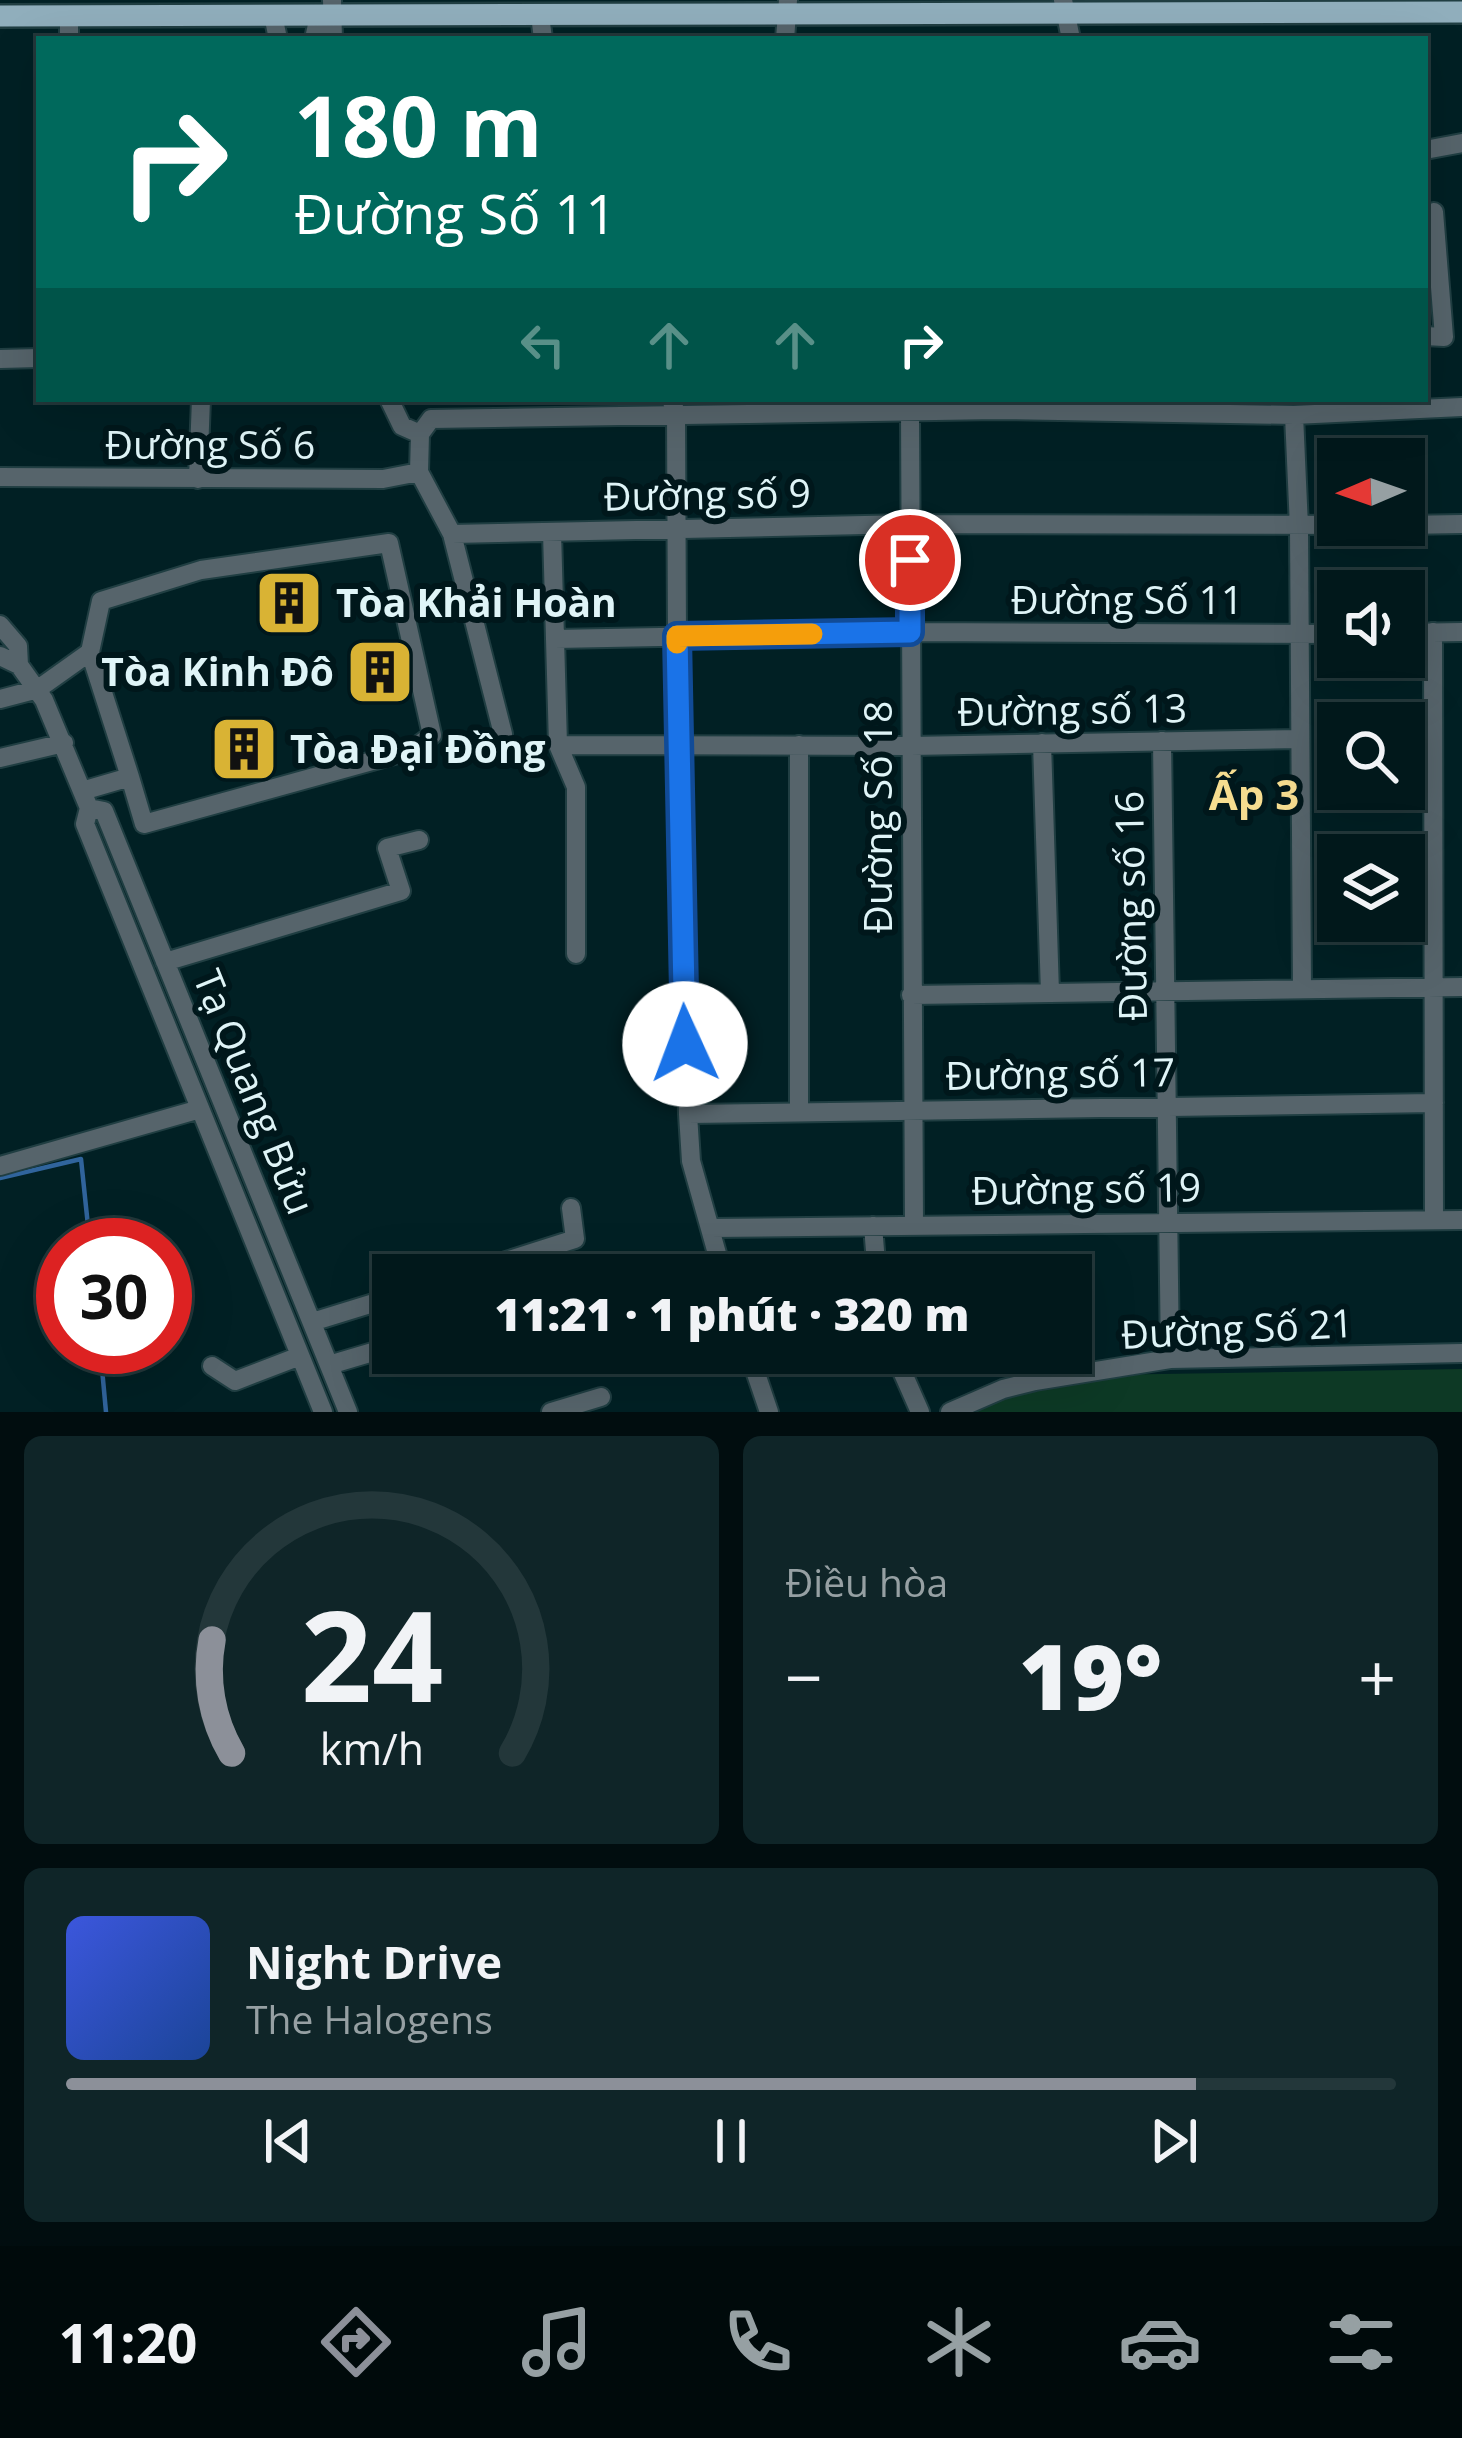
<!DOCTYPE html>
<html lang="vi">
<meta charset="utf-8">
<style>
:root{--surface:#01181b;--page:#0f2528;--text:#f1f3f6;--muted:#96a0a3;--line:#23373a;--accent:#8c9099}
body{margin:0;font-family:"Open Sans",sans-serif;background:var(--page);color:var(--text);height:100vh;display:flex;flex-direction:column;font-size:45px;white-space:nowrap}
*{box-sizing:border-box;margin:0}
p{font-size:39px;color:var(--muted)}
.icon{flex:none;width:66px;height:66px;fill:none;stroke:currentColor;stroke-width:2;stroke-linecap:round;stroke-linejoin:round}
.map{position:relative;height:1412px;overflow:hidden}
.details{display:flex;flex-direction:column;gap:24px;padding:24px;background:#010d0f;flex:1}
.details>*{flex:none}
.guide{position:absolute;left:36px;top:36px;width:1392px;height:366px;border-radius:0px;box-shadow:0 12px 48px #0002,0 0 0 3px var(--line);background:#00695c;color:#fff;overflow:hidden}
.needle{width:78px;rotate:268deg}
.fabs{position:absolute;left:1317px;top:438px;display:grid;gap:24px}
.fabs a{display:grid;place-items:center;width:108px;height:108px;border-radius:0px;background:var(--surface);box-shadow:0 12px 48px #0002,0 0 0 3px var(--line);font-size:60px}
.speed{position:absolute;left:36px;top:1218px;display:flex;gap:24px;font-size:60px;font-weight:700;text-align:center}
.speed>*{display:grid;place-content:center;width:156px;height:156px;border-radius:50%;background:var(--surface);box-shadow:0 12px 48px #0002,0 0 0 3px var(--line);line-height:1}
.speed .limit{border:18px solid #d22;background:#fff;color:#111}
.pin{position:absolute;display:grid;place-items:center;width:102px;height:102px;color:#fff;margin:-51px;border:6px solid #fff;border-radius:50%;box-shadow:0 3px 12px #0007}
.me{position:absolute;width:132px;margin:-66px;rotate:358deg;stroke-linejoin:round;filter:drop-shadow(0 0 9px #0008)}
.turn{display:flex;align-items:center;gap:42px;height:252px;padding:0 60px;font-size:54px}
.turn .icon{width:156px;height:156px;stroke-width:2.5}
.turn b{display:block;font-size:84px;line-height:102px}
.lanes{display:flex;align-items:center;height:114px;padding:0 60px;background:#0003;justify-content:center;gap:60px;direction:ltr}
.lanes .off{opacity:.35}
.big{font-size:90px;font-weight:800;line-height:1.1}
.details .widget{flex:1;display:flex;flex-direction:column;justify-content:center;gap:18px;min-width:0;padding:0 42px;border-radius:18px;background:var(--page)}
.details .dial{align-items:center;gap:0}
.dial svg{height:312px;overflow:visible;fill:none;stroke:var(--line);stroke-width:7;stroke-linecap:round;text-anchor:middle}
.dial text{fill:var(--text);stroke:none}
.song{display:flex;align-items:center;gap:36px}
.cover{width:144px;height:144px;border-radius:18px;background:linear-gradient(135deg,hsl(230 70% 55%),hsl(220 70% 35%))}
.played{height:12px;border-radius:6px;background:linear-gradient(90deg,var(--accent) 85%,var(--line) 85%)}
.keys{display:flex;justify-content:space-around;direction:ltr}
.heat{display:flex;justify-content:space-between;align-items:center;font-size:66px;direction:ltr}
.details .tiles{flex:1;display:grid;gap:24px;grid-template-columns:1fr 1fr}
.widget:last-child{grid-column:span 2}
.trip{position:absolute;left:372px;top:1254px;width:720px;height:120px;border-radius:0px;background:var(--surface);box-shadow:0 12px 48px #0002,0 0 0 3px var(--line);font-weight:800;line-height:120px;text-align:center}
.tabs{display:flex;height:192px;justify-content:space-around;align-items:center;background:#000a0b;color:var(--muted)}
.tabs .icon{width:84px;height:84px}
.tabs .selected{color:var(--accent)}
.tabs b{font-size:54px;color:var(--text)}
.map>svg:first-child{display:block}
.green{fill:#0d3925}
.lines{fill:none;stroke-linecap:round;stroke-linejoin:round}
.stream{stroke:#30649c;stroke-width:4.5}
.minor-casing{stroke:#203e42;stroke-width:22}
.major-casing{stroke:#203e42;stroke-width:26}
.minor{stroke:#56646b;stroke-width:18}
.major{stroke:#90aebc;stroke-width:21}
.route-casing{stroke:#114b97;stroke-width:30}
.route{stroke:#1a73e8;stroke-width:21}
.slow{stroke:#f59e0b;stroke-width:21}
.labels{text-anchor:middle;stroke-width:12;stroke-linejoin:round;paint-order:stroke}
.street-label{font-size:39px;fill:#dff4f7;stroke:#00171b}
.poi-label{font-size:39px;font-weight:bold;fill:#dff4f7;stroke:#00171b;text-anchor:start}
.neighbourhood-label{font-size:42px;font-weight:bold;fill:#f6dd90;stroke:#00171b}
</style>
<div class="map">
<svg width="1462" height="1412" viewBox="0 0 1462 1412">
<rect width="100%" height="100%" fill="#012024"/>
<path class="green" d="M1462,1369V1412H968L1006,1395L1098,1375Z"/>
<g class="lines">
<path class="stream" d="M0,1178L81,1159L90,1245
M100,1347L106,1412"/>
<defs>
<path id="minor" d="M332,0L333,39
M1063,0L1071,39
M69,15V39
M273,15L278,39
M540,15L543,39
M314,39L319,15
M785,39L788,0
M1425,150L1462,143
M1425,336L1444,337L1434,212
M0,359L39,358
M389,399L402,426L420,434
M671,399L676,413L677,636L688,1114L691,1161L723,1275
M910,411L914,1224
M1294,415L1299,527L1302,989
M0,477L383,479L419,472
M198,479L201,399
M1404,525L1462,524
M552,532L558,745L576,787V954
M452,534L910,524L1394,525
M0,625L18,646L19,665
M1433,632L1434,1220
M1404,633L1462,632
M555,639L910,632L1338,634
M90,652L130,777
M0,656L19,665L44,700L89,808L85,824L323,1412
M0,699L38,689L90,652L101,601L201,570L389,543L432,735L412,750L144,824L130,777L82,791
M503,734L452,534L419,472L420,434L431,419L998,410L1294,415L1462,407
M1162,741L1170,1359
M1042,743L1050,993
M558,745L911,746L1299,739
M0,758L64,743
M89,808L104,811L348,1412
M165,962L401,891L387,848L419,840
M911,995L1462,987
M799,1110V745
M688,1114L1434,1103
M0,1166L200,1109
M873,1226L877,1275
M710,1228L1462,1220
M462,1275L575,1239L571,1208
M312,1322L393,1297
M749,1353L769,1412
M894,1353L920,1412
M329,1365L393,1346
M212,1366L235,1381L300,1356
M551,1412L601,1397
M950,1412L1003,1389L1035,1381L1170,1359L1462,1353"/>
<path id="major" d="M0,16L1462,12"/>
</defs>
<use href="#minor" class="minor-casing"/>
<use href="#major" class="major-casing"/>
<use href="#minor" class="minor"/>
<use href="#major" class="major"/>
</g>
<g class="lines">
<defs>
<path id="route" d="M685,1044L677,636L910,632V560"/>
</defs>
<use href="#route" class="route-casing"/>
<use href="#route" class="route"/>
<path class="slow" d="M677,643V636L812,634"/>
</g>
<defs>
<symbol id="building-square" viewBox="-11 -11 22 22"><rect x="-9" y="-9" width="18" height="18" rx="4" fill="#d9b334" stroke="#00171b"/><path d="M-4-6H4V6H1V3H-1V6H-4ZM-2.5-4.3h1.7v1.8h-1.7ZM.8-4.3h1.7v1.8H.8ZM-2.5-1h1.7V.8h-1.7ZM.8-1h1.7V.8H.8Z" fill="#111"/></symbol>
</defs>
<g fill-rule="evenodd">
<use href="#building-square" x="251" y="565" width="76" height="76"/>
<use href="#building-square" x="342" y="634" width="76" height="76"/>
<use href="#building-square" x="206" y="711" width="76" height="76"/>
</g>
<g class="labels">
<g class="street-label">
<text x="210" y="459">Đường Số 6</text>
<text transform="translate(707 495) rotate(-1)" y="14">Đường số 9</text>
<text x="1127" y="614">Đường Số 11</text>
<text transform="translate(1072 710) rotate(-1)" y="14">Đường số 13</text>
<text transform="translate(878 817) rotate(-90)" y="14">Đường Số 18</text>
<text transform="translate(1131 906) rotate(-91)" y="14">Đường số 16</text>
<text transform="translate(1060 1074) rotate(-1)" y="14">Đường số 17</text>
<text transform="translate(254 1092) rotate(68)" y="14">Tạ Quang Bửu</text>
<text transform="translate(1086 1189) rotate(-1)" y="14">Đường số 19</text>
<text transform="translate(1237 1329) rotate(-3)" y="14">Đường Số 21</text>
</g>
<g class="poi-label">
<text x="336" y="617">Tòa Khải Hoàn</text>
<text x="334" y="686" text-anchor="end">Tòa Kinh Đô</text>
<text x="290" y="763">Tòa Đại Đồng</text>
</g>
<g class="neighbourhood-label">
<text x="1254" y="810">Ấp 3</text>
</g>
</g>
</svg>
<div class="fabs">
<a><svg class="needle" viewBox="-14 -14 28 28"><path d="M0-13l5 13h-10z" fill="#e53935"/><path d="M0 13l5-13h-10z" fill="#96a0a3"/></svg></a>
<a><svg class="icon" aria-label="sound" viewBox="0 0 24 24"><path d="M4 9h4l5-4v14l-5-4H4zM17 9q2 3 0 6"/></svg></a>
<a><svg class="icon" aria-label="search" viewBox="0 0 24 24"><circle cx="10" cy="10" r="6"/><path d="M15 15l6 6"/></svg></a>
<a><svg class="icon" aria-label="layers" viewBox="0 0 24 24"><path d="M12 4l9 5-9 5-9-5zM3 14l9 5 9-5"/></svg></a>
</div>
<div class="speed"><div class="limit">30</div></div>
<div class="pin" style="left:910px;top:560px;background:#d93025"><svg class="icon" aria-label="arrive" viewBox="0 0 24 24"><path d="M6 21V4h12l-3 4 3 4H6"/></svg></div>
<svg class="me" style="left:685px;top:1044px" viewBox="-20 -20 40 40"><circle r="19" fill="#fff"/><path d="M0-13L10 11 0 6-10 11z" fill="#1a73e8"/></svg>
<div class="trip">11:21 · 1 phút · 320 m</div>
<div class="guide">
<div class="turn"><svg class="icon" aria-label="right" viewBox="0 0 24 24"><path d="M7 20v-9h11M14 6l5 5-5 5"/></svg><div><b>180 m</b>Đường Số 11</div></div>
<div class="lanes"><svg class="icon off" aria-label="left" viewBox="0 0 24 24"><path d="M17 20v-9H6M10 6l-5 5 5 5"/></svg><svg class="icon off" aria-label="ahead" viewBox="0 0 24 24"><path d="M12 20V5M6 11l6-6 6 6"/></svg><svg class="icon off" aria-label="ahead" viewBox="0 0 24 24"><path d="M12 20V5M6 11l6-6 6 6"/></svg><svg class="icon" aria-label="right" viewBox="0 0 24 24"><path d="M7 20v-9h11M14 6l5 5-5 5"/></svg></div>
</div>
</div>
<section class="details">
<div class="tiles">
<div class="widget dial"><svg viewBox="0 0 100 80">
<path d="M14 69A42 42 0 1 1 86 69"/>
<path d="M14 69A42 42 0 0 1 9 40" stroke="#8c9099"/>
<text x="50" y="56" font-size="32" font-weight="700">24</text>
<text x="50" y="72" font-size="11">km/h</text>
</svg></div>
<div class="widget"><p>Điều hòa</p>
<div class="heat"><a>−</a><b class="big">19°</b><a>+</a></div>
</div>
<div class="widget">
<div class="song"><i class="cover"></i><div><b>Night Drive</b><p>The Halogens</p></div></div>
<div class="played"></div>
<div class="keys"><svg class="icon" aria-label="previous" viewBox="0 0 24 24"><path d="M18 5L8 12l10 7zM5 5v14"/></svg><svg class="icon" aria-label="pause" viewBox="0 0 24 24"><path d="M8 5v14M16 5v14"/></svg><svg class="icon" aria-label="next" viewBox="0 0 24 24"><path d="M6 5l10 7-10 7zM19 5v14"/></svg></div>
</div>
</div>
</section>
<nav class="tabs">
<b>11:20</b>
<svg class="icon selected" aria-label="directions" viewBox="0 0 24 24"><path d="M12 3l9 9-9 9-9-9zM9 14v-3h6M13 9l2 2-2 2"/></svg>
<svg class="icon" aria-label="music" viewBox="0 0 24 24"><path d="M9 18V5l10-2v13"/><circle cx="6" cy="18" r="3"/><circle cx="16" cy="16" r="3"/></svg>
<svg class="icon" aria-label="phone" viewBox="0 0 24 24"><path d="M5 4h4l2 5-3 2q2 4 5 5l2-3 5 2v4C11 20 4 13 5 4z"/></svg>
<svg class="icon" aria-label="climate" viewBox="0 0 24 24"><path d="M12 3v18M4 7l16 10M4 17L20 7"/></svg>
<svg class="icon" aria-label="car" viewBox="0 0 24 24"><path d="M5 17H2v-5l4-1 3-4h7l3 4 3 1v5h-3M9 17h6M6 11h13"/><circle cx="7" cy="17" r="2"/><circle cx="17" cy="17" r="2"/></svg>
<svg class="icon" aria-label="filters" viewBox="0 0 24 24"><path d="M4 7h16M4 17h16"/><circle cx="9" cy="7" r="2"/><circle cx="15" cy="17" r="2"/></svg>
</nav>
